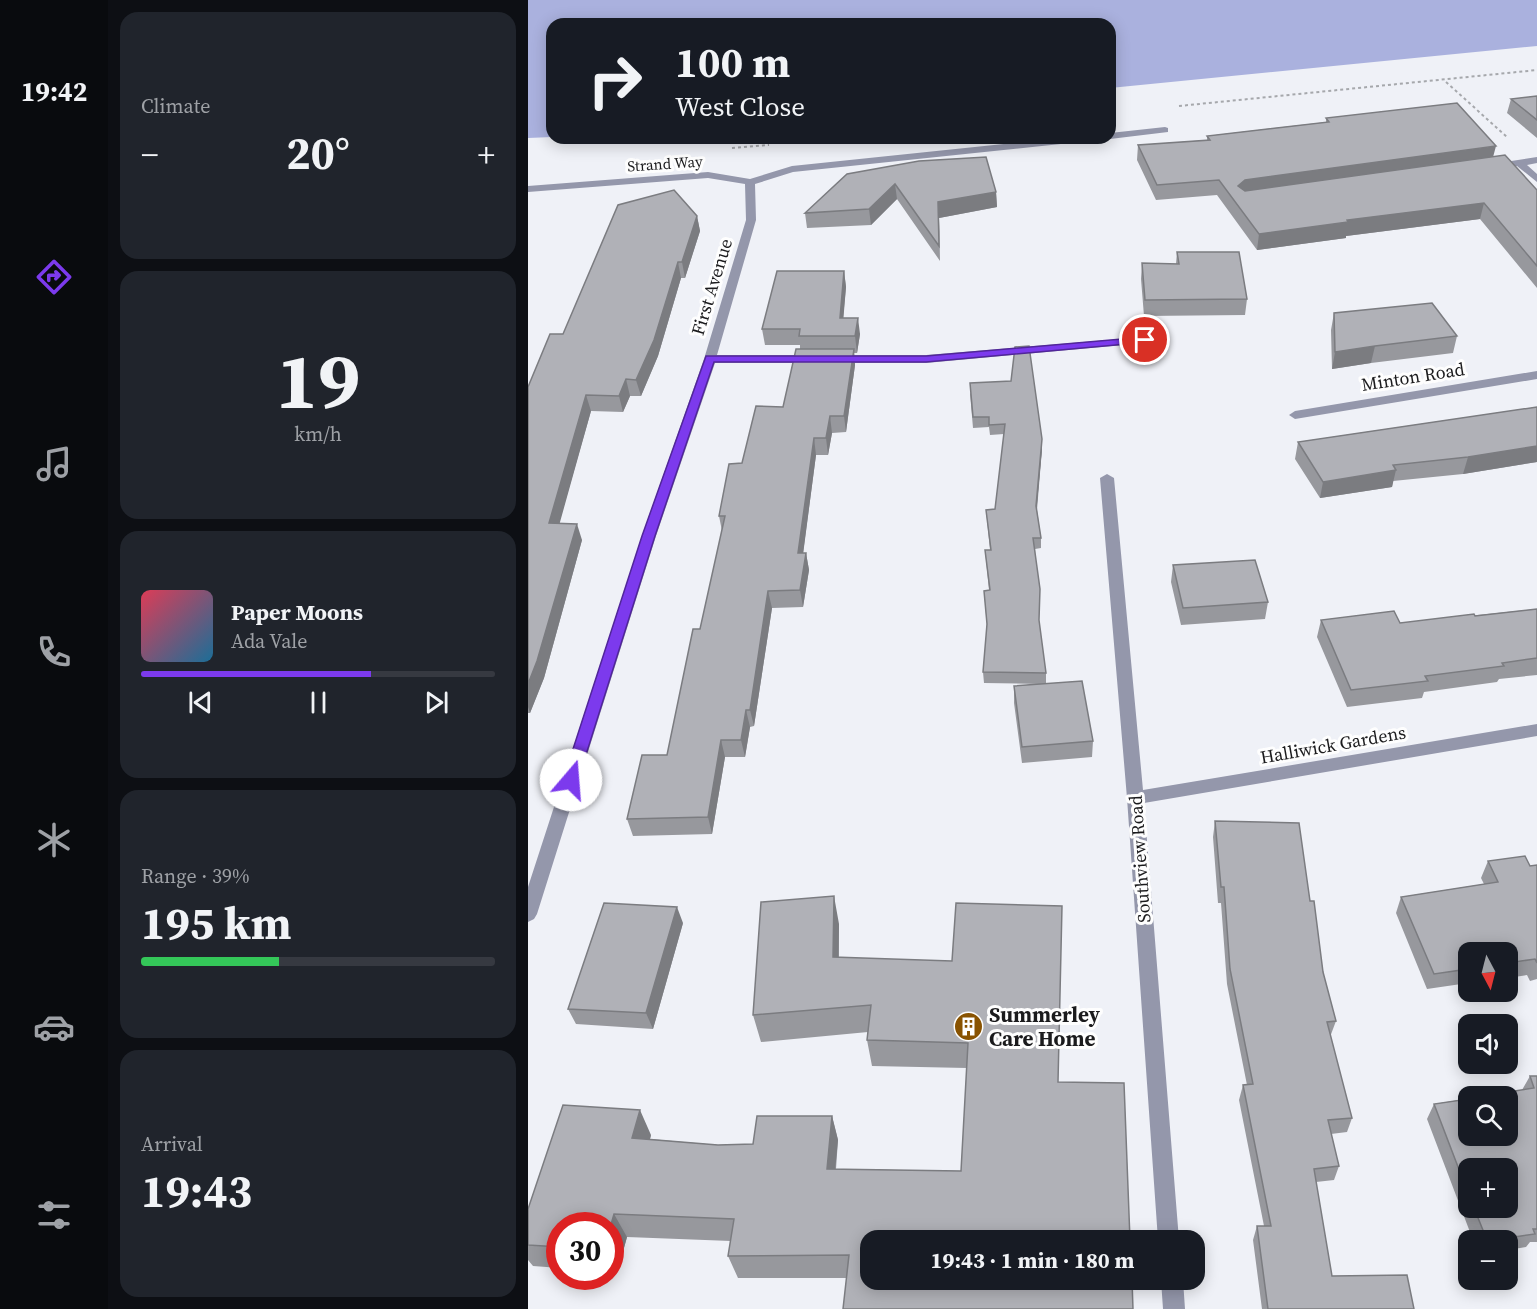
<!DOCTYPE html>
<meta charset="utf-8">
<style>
:root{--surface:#171b24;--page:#20242c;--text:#f1f3f6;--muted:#9ea1a6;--line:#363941;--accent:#7c3aed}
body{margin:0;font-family:"Source Serif 4",serif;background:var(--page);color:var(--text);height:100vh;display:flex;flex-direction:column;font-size:22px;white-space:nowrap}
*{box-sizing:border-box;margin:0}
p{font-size:20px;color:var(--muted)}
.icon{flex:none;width:33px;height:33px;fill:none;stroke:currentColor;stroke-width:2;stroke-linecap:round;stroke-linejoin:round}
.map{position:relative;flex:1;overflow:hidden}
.drawer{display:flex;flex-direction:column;gap:12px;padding:12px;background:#0d0f14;width:420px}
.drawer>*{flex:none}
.banner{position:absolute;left:18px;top:18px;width:570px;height:126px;border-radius:18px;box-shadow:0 3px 15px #0003;background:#171b24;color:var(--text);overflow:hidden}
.needle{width:39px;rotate:173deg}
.tools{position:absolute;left:930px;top:942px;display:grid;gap:12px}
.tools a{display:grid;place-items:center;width:60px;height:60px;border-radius:12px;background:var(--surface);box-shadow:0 3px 15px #0003;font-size:30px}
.speed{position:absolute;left:18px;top:1212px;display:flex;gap:12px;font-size:30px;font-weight:700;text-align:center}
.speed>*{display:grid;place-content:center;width:78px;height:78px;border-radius:50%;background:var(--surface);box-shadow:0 3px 15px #0003;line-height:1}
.speed .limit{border:9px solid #d22;background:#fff;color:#111}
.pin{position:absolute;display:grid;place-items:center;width:51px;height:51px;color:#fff;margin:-26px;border:3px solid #fff;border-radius:50%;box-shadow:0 2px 6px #0007}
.me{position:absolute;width:66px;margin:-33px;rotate:18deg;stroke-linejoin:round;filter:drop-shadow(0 0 4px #0008)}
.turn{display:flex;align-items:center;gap:21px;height:126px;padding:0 30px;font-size:27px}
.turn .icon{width:78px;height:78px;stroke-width:2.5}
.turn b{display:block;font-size:42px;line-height:51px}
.big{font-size:45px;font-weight:700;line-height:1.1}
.drawer .card{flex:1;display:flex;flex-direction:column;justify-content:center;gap:9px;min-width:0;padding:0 21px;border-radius:18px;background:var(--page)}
.drawer .dial{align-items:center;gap:0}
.dial b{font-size:78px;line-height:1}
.song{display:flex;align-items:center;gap:18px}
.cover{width:72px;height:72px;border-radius:9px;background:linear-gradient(135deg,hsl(350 70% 55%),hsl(200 70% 35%))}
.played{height:6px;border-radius:3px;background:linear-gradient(90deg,var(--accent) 65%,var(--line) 65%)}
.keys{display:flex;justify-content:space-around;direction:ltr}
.heat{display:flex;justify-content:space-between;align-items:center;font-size:33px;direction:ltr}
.charge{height:9px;border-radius:4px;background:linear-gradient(90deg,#34c759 39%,var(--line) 0)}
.trip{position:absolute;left:332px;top:1230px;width:345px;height:60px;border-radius:18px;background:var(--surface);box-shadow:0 3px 15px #0003;font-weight:700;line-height:60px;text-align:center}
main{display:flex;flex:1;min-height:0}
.tab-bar{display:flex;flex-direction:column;width:108px;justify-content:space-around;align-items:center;background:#090b0e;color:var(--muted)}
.tab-bar .icon{width:42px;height:42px}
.tab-bar .current{color:var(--accent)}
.tab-bar b{font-size:27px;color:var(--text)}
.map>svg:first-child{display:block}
.water{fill:#aab1de}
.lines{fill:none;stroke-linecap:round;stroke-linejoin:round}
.path{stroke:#a6a8ac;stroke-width:2;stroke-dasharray:3 3;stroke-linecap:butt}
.street{fill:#9497ab;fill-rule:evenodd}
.wall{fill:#97989d;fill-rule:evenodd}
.shaded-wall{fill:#7b7c80}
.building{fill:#b0b1b7;stroke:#7b7c80;stroke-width:1.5}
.route{fill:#7c3aed;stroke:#51269a;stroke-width:1.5}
.labels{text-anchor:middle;stroke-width:6;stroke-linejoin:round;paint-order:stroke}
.far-street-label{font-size:15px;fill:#1b1b1d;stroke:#fefefe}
.street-label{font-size:18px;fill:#1b1b1d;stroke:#fefefe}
.near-poi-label{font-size:21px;font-weight:bold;fill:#1b1b1d;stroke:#fefefe;text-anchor:start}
</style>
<main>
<nav class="tab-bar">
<b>19:42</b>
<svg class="icon current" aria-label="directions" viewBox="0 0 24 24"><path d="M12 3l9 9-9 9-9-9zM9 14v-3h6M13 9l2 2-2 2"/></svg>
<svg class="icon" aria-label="music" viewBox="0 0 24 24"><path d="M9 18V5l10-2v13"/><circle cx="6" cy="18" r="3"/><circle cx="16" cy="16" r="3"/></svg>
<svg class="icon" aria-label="phone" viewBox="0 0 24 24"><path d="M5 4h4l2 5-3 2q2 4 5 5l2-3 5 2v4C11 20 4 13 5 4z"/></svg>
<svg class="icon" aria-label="climate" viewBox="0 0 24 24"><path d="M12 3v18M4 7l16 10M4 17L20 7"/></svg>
<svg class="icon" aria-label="car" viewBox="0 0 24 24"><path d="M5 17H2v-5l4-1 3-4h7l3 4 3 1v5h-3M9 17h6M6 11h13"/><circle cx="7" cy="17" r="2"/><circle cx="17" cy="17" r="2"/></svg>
<svg class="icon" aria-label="filters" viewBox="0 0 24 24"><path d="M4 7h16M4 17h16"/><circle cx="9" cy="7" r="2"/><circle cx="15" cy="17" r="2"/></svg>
</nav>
<section class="drawer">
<div class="card"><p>Climate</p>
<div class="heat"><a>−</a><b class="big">20°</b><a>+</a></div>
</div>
<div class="card dial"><b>19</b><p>km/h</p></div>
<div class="card">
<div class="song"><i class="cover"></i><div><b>Paper Moons</b><p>Ada Vale</p></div></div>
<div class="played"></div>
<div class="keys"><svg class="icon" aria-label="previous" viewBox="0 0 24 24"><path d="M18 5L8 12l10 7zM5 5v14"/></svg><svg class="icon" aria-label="pause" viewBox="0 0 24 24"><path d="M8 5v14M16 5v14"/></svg><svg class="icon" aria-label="next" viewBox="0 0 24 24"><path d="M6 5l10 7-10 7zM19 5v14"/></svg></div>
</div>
<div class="card"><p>Range · 39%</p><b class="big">195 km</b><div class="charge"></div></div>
<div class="card"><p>Arrival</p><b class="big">19:43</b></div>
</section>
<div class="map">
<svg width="1009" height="1309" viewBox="0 0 1009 1309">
<rect width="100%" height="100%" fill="#eff1f7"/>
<path class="water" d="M0,0H1009V46L582,88V24H24V137L0,138Z"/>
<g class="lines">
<path class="path" d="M918,82L979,137
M651,106L1009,70
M204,148L241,145"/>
<path class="street" d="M637,127L640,128V132L582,139L579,138H582V133Z
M534,138H566L561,141L265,172L227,184L228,220L189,355H398L617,337L623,340L617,343L398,363H187L128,536L9,914L6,919L0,922V887L114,536L176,359L218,220L217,184L180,178L0,192V186L180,172L222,179L264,166Z
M1009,157V163L999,165L1009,174V182L989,166L964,170L959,167L964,164Z
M1009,371V379L767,419L761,415L767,411Z
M579,474L586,478L615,790L1009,724V736L616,803L651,1240H630L599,798L572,478Z
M633,1280H655L657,1309H635Z"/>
</g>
<path class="wall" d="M1009,96V138L979,113L983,99Z
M798,118L965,157L1009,190V288L952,219L818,236V238L729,250L689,195L628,200L609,160L610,145L679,140V136L798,122Z
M319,174L468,192L469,207L411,218L412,261L369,199L343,225L279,228L277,213Z
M169,216L172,231L157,278H153L130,356L113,396H102L95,412L63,411L31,523L54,540L16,678L2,713H0V387L35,334Z
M649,252L719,299L717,315L616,316L613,279L614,263L648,264Z
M316,271L318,287L315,318L332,334L329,353H326L327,365L318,432L304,433L300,455H288L275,553H278L281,570L275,607L244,608L226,726L222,727L217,757H197L184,834L105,836L99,819L139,755L172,629L194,531L191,516L214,463L255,407L272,349V345H237L234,329Z
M806,313L929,336L925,353L843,363L804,369L803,330Z
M442,393L514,449L509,510L513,538V548L507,549L511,623L518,673V683L565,741L564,757L494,763L486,703V686L512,684L456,683L455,672L459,627L456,591L461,590L457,550H462L458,510L467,509L476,434L462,435L461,427L445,428Z
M1009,407V462L935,474L865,481L864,487L792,498L767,459L770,442Z
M645,565L740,602L737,619L653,625L643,582Z
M1009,609V675L971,679L969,682L896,692L894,698L819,707L789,637L793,620L872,623Z
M687,821L782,901L795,972L808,1021L802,1037L824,1118L819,1132L803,1134L811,1166L806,1180L788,1182L804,1276L886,1309H734L725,1240L729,1226H736L711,1100L715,1085H719L699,984L693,903H690L685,837Z
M960,861L1002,866L1009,865V979L1002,981L999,975L980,978V952H940V983L899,989L868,913L873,897L956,884L953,878Z
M155,923L125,1029L48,1024L40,1009Z
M311,924V958L530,1082L319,1278H210L200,1256L203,1241L99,1237L89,1273L82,1272V1226H32V1268L5,1266L0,1260V1209L123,1135L122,1139L190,1145L225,1144L304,1116L310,1140L308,1169L433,1171L439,1068L344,1066L339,1040L340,1032L233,1042L225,1015Z
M1002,1076H1009V1242H1002L998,1247L980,1250V1240H945L899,1119L906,1104L994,1090ZM940,1168L980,1208H940Z"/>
<path class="shaded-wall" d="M968,146L964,161L715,196L710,186L717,180Z
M367,184L369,199L343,225L341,209Z
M468,192L469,207L411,218L412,261L410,202Z
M956,203L952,219L818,236V238L729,250L731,234L819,220Z
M169,216L172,231L157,278L154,262Z
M150,262L153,278L130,356L113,396L108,380Z
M316,271L318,287L314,335L312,318Z
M330,318L332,334L329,353L327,336Z
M847,346L843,363L804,369L807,352Z
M326,349L327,365L318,432L316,416Z
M98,379L102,396L95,412L91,396Z
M58,395L63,411L27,540L21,523Z
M302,416L304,433L300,455L298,438Z
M286,438L288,455L273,570L270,553Z
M514,439V449L508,516V506Z
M1009,446V462L935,474L940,457Z
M868,470L864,487L792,498L795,482Z
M49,524L54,540L16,678L2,713L0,707V684Z
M278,553L281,570L275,607L272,590Z
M240,591L244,608L226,726L222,710Z
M218,710L222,727L217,757L213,740Z
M193,740L197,757L184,834L180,817Z
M306,896L311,924L310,984L305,957Z
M149,907L155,923L125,1029L118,1013Z
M112,1110L123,1135L116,1162L104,1138Z
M304,1116L310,1140L305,1192L299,1169Z
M86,1214L99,1237L89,1273L82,1262V1228Z"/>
<path class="building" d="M1009,96V120L983,99Z
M929,103L968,146L717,180L710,186L717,191L977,155L1009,190V266L956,203L819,220L820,222L731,234L691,180L629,185L610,145L682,140L679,136L801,122L798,118Z
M458,157L468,192L410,202L411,246L367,184L341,209L277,213L319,174L391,161Z
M146,190L169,216L154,262H150L126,340L108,380L98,379L91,396L58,395L21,523L49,524L9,661L0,684V387L22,334H35L90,205Z
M649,252H711L719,299L617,300L614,263L651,264Z
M249,271H316L312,318H330L327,336H271L272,329H234Z
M904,303L929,336L847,346L807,352L806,313Z
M501,346L514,439L508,506L513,538H505L512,589L511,620L518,673L455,672L459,624L456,591L462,590L457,550H463L458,510L467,509L477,424L461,425V417H445L442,383L483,381L487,347Z
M268,349H326L316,416H302L298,438H286L270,553H278L272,590L240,591L222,710H218L213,740H193L180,817L99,819L114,755H139L165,629H172L197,516H191L201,464L214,463L228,406L255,407Z
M1009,407V446L940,457L865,465L868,470L795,482L770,442Z
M727,560L740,602L655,608L645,565Z
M1009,609V658L974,663L976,666L897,676L900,681L823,690L793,620L866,611L872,623L946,614L947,616Z
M554,681L565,741L494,747L486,686Z
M687,821L771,823L782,901H786L795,972L808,1021L799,1022L824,1118L800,1120L811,1166L786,1169L804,1276L879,1275L886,1309H740L729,1226H743L715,1085L725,1084L702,969L696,887H693Z
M997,856L1002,866L1009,865V963L1007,959L980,963V952H940V969L906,974L873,897L970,882L960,861Z
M306,896L305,957L424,961L428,903L534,906L530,1082L596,1083L602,1240H342V1280H604L605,1309H315L321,1255L200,1256L206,1219L86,1214L82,1228V1226H32V1247L0,1245V1209L35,1105L112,1110L104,1138L190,1145L225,1144L229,1116H304L299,1169L433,1171L440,1043L339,1040L343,1005L225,1015L233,902Z
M76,903L149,907L118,1013L40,1009Z
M1002,1076H1009V1229H1005L1007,1234L966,1240H959L946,1208H980V1168H940V1193L906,1104L940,1099V1136H980V1096H954L1006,1088Z"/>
<path class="route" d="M617,337L623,340L621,342L398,362H186L127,536L50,780L48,785H37L35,780L114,536L178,356H398Z"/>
<defs>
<symbol id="building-disc" viewBox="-11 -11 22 22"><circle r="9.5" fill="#895301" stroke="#fefefe"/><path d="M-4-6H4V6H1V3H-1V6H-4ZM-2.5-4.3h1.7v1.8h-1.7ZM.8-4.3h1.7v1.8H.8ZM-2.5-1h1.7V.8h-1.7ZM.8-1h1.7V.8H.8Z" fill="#fff"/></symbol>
</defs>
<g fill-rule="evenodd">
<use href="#building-disc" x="424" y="1010" width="33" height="33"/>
</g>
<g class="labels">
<g class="far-street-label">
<text transform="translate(137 164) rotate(-4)" y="5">Strand Way</text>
</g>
<g class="street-label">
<text transform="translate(184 287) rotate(-73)" y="6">First Avenue</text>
<text transform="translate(885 377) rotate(-9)" y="6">Minton Road</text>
<text transform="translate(805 745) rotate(-10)" y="6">Halliwick Gardens</text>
<text transform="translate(612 859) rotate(-94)" y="6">Southview Road</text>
</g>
<g class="near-poi-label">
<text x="461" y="1022">Summerley<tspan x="461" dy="24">Care Home</tspan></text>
</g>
</g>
</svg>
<div class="tools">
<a><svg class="needle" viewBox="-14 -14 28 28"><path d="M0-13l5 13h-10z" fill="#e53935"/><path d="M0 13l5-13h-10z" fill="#9ea1a6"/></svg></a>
<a><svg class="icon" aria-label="sound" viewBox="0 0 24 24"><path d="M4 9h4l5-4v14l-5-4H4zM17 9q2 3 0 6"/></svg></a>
<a><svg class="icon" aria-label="search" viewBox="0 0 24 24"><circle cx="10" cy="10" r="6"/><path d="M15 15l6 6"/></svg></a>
<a>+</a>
<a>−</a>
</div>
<div class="speed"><div class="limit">30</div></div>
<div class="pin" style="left:617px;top:340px;background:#d93025"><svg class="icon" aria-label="arrive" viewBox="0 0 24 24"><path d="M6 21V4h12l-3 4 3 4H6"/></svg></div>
<svg class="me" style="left:43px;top:780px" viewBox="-20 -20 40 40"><circle r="19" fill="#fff"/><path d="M0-13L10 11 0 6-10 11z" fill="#7c3aed"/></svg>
<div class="trip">19:43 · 1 min · 180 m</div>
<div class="banner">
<div class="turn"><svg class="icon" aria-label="right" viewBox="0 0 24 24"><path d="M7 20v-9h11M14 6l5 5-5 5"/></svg><div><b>100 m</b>West Close</div></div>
</div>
</div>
</main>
